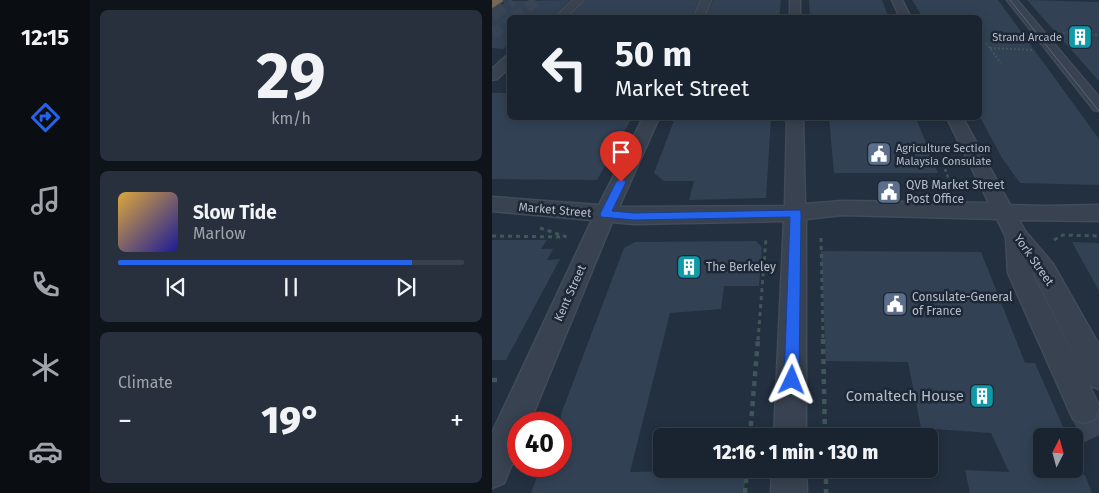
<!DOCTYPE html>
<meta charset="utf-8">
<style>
:root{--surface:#1a2430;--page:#27303c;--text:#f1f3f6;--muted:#9fa4ab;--line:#38414c;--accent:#2563eb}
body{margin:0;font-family:"Fira Sans",sans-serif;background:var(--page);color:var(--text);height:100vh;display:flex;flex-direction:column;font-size:19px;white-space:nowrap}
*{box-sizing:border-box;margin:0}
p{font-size:16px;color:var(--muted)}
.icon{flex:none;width:28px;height:28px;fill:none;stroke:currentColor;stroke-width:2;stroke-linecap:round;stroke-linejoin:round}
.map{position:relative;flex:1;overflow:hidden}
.side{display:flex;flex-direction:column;gap:10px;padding:10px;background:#0e141a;width:402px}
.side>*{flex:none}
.banner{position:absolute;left:15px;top:15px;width:475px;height:105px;border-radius:8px;box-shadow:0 2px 12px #0003,0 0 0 1px var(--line);background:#1a2430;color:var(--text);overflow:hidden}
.needle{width:32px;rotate:6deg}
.tools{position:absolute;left:541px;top:428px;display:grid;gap:10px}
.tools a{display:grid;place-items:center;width:50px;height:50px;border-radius:8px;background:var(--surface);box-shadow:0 2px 12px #0003,0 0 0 1px var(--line);font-size:25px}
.speed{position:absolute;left:15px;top:412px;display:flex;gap:10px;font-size:25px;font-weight:700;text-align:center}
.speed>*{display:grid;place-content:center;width:65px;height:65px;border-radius:50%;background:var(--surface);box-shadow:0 2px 12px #0003,0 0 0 1px var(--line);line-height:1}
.speed .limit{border:8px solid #d22;background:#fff;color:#111}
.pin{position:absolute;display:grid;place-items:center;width:42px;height:42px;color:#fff;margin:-51px -21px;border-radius:50% 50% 50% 0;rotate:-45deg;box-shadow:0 0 5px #0007}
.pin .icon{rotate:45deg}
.me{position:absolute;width:55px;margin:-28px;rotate:2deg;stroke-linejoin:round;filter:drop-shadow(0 0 4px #0008)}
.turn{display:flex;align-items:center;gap:18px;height:105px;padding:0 25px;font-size:22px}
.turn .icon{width:65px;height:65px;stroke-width:2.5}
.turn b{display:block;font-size:35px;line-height:42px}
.big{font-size:38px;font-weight:800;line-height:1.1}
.side .card{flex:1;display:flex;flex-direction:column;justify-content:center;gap:8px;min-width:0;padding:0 18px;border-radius:8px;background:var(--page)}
.side .dial{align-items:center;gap:0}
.dial b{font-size:65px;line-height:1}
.song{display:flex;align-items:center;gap:15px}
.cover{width:60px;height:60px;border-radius:8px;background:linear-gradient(135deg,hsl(40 70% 55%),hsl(240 70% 35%))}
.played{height:5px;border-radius:2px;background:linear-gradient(90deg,var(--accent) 85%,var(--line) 85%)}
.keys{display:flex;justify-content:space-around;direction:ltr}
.heat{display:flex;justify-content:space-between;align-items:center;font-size:28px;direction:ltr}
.trip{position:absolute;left:161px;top:428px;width:285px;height:50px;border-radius:8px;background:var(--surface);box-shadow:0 2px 12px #0003,0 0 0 1px var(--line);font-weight:800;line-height:50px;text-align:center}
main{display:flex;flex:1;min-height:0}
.dock{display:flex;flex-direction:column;width:90px;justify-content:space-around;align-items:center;background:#0a0e13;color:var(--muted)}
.dock .icon{width:35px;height:35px}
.dock .active{color:var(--accent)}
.dock b{font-size:22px;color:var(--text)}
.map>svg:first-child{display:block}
.building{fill:#324254}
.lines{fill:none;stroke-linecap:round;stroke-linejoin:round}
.minor-tunnel-far1{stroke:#394555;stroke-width:11;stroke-dasharray:11 5.5;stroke-linecap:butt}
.minor-tunnel{stroke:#394555;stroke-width:31;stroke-dasharray:31 16;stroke-linecap:butt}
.highway-tunnel{stroke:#394555;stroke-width:14;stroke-dasharray:14 7;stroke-linecap:butt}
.minor-casing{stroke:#414b59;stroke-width:3}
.highway-casing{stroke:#434d5a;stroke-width:2}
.path-far3{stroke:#3f5759;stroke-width:2;stroke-dasharray:2 2;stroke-linecap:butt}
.path-far2{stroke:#3f5759;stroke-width:2.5;stroke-dasharray:3 3;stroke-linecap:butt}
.path-far1{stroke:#3f5759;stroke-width:3;stroke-dasharray:4 4;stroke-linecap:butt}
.path{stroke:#3f5759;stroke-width:4.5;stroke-dasharray:5 5;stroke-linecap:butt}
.minor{fill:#384250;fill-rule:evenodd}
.highway{fill:#766854;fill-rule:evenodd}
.tram{stroke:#596677;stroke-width:1}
.route{fill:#2563eb;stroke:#184099}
.labels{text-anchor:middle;stroke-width:5;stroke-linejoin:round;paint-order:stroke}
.far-poi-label{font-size:11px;fill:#b4bdca;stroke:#1d2735;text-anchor:end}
.poi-label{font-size:12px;fill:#b4bdca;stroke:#1d2735;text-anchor:start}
.street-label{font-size:12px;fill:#b4bdca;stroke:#1d2735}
.near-poi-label{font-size:15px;fill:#b4bdca;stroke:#1d2735;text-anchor:end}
</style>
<main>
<nav class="dock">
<b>12:15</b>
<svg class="icon active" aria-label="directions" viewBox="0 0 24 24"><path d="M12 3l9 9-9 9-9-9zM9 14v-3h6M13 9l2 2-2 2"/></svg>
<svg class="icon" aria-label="music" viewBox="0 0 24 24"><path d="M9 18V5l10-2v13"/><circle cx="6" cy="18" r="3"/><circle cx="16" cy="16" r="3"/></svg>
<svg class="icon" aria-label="phone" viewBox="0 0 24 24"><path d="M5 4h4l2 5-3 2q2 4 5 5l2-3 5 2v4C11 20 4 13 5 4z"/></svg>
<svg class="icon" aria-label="climate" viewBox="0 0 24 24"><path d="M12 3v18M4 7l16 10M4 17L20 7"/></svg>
<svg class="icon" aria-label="car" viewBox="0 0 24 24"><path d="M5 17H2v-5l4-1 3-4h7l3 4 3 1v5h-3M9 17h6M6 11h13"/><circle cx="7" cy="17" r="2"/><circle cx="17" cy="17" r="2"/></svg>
</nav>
<section class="side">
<div class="card dial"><b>29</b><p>km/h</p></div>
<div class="card">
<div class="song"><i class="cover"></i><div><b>Slow Tide</b><p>Marlow</p></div></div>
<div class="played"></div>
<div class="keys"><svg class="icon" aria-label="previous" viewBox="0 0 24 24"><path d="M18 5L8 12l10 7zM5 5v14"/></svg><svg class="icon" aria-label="pause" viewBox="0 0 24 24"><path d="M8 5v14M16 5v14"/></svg><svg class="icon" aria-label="next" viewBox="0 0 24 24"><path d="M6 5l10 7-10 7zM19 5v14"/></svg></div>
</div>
<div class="card"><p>Climate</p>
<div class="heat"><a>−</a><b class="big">19°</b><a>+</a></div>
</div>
</section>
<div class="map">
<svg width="607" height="493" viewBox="0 0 607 493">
<rect width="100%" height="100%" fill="#233040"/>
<path class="building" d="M12,0L18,1L78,0L60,18H18V44L11,49L0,48V10L12,3Z
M94,0H207L199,18H77Z
M221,0H289L287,18H214Z
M317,0H390L397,18H318Z
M420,0H506L607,139V185L528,183L510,158L488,117V18H431Z
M535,0L607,2V81Z
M0,93H18V118H140L105,180L0,179Z
M183,118H279L274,198L197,200L202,181H172L162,173Z
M337,118H424L446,173H342Z
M0,240H55L49,249H61L55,260L68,259L14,360H0Z
M264,241L270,247L267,286H232L229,309L178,313L138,472L254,470L252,493H39L49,466H69V414L132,248L143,242Z
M580,242L607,243V291Z
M329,251L489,252L533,363H543L575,436H550V474L593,475L600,493H478L473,470L517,472L499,433L429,428L416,362L334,361Z"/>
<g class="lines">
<path class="minor-tunnel-far1" d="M22,18L46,0
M0,34L18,21"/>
<path class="minor-tunnel" d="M592,408L607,439"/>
<path class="highway-tunnel" d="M0,15L20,0"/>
<defs>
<path id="minor" d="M81,0H92L74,18H62Z
M209,0H219L212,18H201Z
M298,0H308V18H298Z
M400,0H410L419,18H408Z
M515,0H525L607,97V111L602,110Z
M18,56V67L5,79L0,80V69L13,57Z
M151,118H167L127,207L293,206L295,118H311L313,204L350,201L497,203L455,118H471L518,205L552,206L607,205V221L527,220L533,231L561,264L607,345V389L597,385L607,406L603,419L592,423L581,419L516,273L514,237L505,219L350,215L314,219V436H282L292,221L142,224L120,222L37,424H26V449L12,483L0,488V433L100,220L0,211V197L107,205ZM540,272L544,278L594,379L540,273Z
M280,469H314L315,493H279Z"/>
<path id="highway" d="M0,0H10L11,1L0,8Z"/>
</defs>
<use href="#minor" class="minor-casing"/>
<use href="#highway" class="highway-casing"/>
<path class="path-far3" d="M567,33L607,35
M494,43L509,63
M498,48L542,50"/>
<path class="path-far2" d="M453,169L456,177L467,184"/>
<path class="path-far1" d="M48,228L75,237
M0,236L72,237
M329,238L331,340
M562,240L571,235L607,236
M266,340L274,238"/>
<path class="path" d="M331,339L333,436
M0,380H10
M258,436L266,339
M334,469V493
M253,493L255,469"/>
<use href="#minor" class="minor"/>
<use href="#highway" class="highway"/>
<path class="tram" d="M518,0L607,111"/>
</g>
<path class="route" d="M129,178L134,182L120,211L142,213L308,210L309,213L307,380L305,385L300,387L295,385L292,380L298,217L142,220L109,217L108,214L124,182Z"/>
<defs>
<symbol id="building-square" viewBox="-11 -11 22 22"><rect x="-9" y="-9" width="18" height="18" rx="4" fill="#0f9aa8" stroke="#1d2735"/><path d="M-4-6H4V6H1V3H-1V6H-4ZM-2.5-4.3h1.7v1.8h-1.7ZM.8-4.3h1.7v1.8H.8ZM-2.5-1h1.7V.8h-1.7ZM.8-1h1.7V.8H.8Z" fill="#fff"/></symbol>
<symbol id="civic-square" viewBox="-11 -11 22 22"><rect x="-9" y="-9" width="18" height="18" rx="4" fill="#5c6f8a" stroke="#1d2735"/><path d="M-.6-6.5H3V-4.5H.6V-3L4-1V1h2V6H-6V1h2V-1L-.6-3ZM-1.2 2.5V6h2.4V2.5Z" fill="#fff"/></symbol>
</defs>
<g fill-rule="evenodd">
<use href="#building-square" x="574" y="23" width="28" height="28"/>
<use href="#civic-square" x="373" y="140" width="28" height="28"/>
<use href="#civic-square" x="383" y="178" width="28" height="28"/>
<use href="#building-square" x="183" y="253" width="28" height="28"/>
<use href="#civic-square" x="389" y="290" width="28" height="28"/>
<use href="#building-square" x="476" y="382" width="28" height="28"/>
</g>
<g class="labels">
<g class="far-poi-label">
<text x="570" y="41">Strand Arcade</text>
<text x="404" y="152" text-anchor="start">Agriculture Section<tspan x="404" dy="13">Malaysia Consulate</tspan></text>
</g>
<g class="poi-label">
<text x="414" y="189">QVB Market Street<tspan x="414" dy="14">Post Office</tspan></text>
<text x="214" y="271">The Berkeley</text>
<text x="420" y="301">Consulate-General<tspan x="420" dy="14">of France</tspan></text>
</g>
<g class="street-label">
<text transform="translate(63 210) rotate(5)" y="4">Market Street</text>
<text transform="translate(542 260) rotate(55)" y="4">York Street</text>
<text transform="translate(78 293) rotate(-66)" y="4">Kent Street</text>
</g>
<g class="near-poi-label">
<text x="472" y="401">Comaltech House</text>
</g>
</g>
</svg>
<div class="tools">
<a><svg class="needle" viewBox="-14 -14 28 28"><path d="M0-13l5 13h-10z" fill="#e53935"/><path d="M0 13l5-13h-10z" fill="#9fa4ab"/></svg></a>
</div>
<div class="speed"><div class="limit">40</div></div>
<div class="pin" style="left:129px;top:182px;background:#d93025"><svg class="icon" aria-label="arrive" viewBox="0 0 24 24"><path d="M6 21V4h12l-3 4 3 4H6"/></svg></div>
<svg class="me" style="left:300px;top:380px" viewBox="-20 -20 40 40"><path d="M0-17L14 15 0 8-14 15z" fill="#2563eb" stroke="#fff" stroke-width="4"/></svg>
<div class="trip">12:16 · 1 min · 130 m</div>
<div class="banner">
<div class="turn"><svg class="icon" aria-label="left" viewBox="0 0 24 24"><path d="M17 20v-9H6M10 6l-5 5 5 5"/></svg><div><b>50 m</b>Market Street</div></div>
</div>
</div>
</main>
